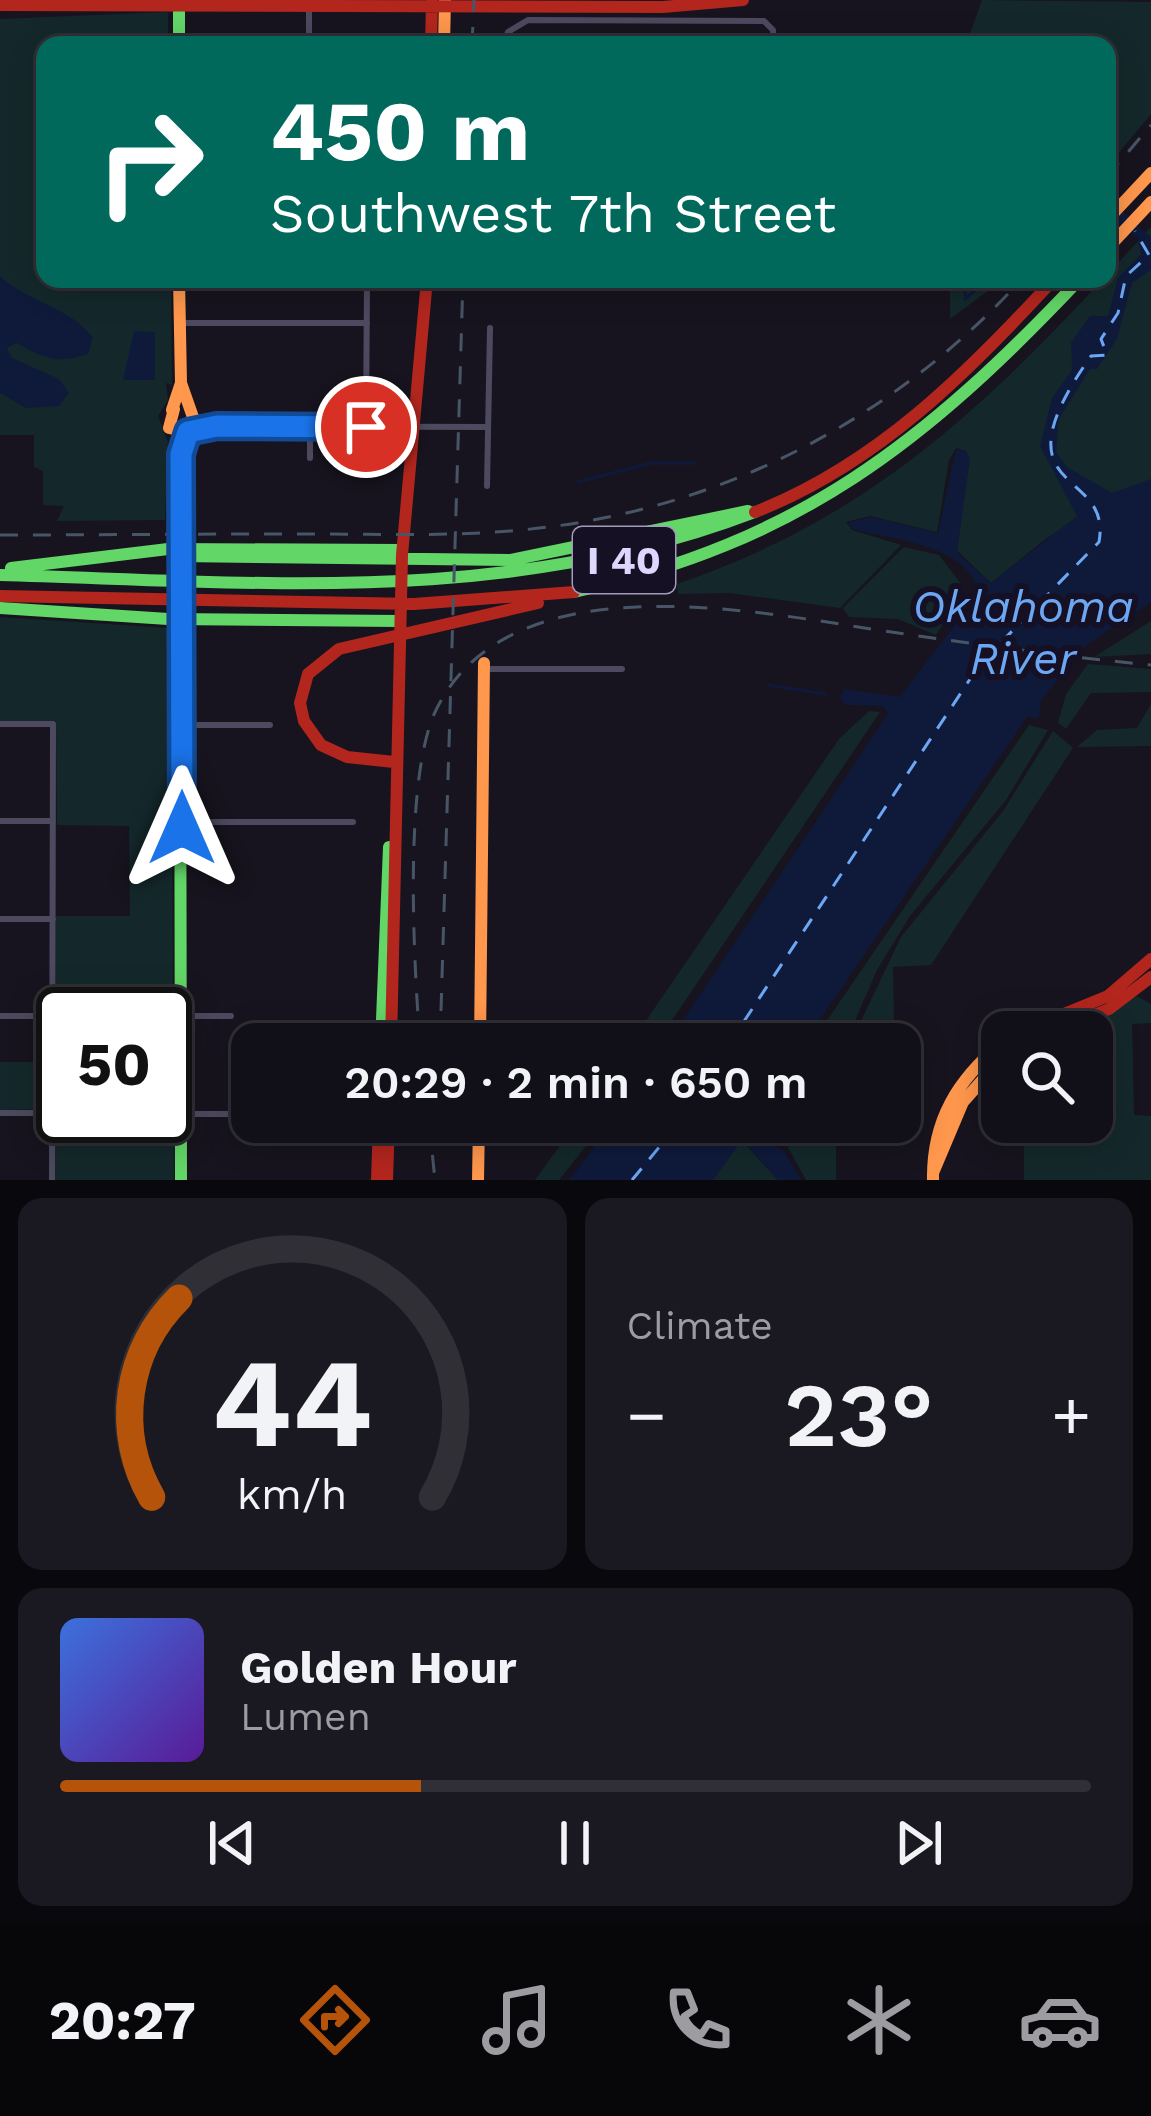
<!DOCTYPE html>
<meta charset="utf-8">
<style>
:root{--surface:#110f17;--page:#1a1820;--text:#f1f3f6;--muted:#9c9ca1;--line:#302f36;--accent:#b45309}
body{margin:0;font-family:"Work Sans",sans-serif;background:var(--page);color:var(--text);height:100vh;display:flex;flex-direction:column;font-size:45px;white-space:nowrap}
*{box-sizing:border-box;margin:0}
p{font-size:39px;color:var(--muted)}
.icon{flex:none;width:66px;height:66px;fill:none;stroke:currentColor;stroke-width:2;stroke-linecap:round;stroke-linejoin:round}
.map{position:relative;height:1180px;overflow:hidden}
.details{display:flex;flex-direction:column;gap:18px;padding:18px;background:#09080d;flex:1}
.details>*{flex:none}
.banner{position:absolute;left:36px;top:36px;width:1080px;height:252px;border-radius:24px;box-shadow:0 6px 30px #0003,0 0 0 3px var(--line);background:#00695c;color:#fff;overflow:hidden}
.controls{position:absolute;left:981px;top:1011px;display:grid;gap:24px}
.controls a{display:grid;place-items:center;width:132px;height:132px;border-radius:24px;background:var(--surface);box-shadow:0 6px 30px #0003,0 0 0 3px var(--line);font-size:60px}
.speed{position:absolute;left:36px;top:987px;display:flex;gap:24px;font-size:60px;font-weight:700;text-align:center}
.speed>*{display:grid;place-content:center;width:156px;height:156px;border-radius:50%;background:var(--surface);box-shadow:0 6px 30px #0003,0 0 0 3px var(--line);line-height:1}
.speed .limit{border:6px solid #111;border-radius:18px;background:#fff;color:#111}
.pin{position:absolute;display:grid;place-items:center;width:102px;height:102px;color:#fff;margin:-51px;border:6px solid #fff;border-radius:50%;box-shadow:0 3px 12px #0007}
.me{position:absolute;width:132px;margin:-66px;rotate:0deg;stroke-linejoin:round;filter:drop-shadow(0 0 9px #0008)}
.turn{display:flex;align-items:center;gap:42px;height:252px;padding:0 36px;font-size:54px}
.turn .icon{width:156px;height:156px;stroke-width:2.5}
.turn b{display:block;font-size:84px;line-height:102px}
.big{font-size:90px;font-weight:600;line-height:1.1}
.details .widget{flex:1;display:flex;flex-direction:column;justify-content:center;gap:18px;min-width:0;padding:0 42px;border-radius:24px;background:var(--page)}
.details .dial{align-items:center;gap:0}
.dial svg{height:312px;overflow:visible;fill:none;stroke:var(--line);stroke-width:7;stroke-linecap:round;text-anchor:middle}
.dial text{fill:var(--text);stroke:none}
.song{display:flex;align-items:center;gap:36px}
.cover{width:144px;height:144px;border-radius:18px;background:linear-gradient(135deg,hsl(220 70% 55%),hsl(270 70% 35%))}
.played{height:12px;border-radius:6px;background:linear-gradient(90deg,var(--accent) 35%,var(--line) 35%)}
.keys{display:flex;justify-content:space-around;direction:ltr}
.heat{display:flex;justify-content:space-between;align-items:center;font-size:66px;direction:ltr}
.details .tiles{flex:1;display:grid;gap:18px;grid-template-columns:1fr 1fr}
.widget:last-child{grid-column:span 2}
.trip{position:absolute;left:231px;top:1023px;width:690px;height:120px;border-radius:24px;background:var(--surface);box-shadow:0 6px 30px #0003,0 0 0 3px var(--line);font-weight:600;line-height:120px;text-align:center}
.tab-bar{display:flex;height:192px;justify-content:space-around;align-items:center;background:#070609;color:var(--muted)}
.tab-bar .icon{width:84px;height:84px}
.tab-bar .current{color:var(--accent)}
.tab-bar b{font-size:54px;color:var(--text)}
.map>svg:first-child{display:block}
.green{fill:#14282b;fill-rule:evenodd}
.water{fill:#0f1a3b}
.lines{fill:none;stroke-linecap:round;stroke-linejoin:round}
.stream{stroke:#0f1a3b;stroke-width:3}
.ferry{stroke:#6ca7f3;stroke-width:3;stroke-dasharray:15 12;stroke-linecap:butt}
.street{stroke:#4d4a5f;stroke-width:6}
.fast{stroke:#63d668;stroke-width:12}
.slow{stroke:#ff974d;stroke-width:12}
.jam{stroke:#b3261e;stroke-width:12}
.rail{stroke:#475667;stroke-width:3;stroke-dasharray:18 15;stroke-linecap:butt}
.route-casing{stroke:#114b97;stroke-width:30}
.route{stroke:#1a73e8;stroke-width:21}
.labels{text-anchor:middle;stroke-width:12;stroke-linejoin:round;paint-order:stroke}
.shield{fill:#151023;stroke:#a29bbb;stroke-width:3}
.shield-label{font-size:39px;font-weight:bold;fill:#ded6fc}
.water-label{font-size:45px;font-style:italic;fill:#6ca7f3;stroke:#151023}
</style>
<div class="map">
<svg width="1151" height="1180" viewBox="0 0 1151 1180">
<rect width="100%" height="100%" fill="#17141f"/>
<path class="green" d="M982,0L1151,2V114L1107,167V45H966Z
M168,12V45H45V279H171L172,385L166,383L168,400L158,416L168,442L165,520L57,521L64,506L43,505V471L34,467V435H0V19Z
M1151,227V479L1048,537L991,583L948,542L963,450L956,448L949,460L937,532L870,516L846,522L852,530L901,545L840,608L730,593L678,594L677,584C890,511 1006,385 1151,227Z
M950,279H1004L950,319Z
M904,547L939,555L965,589L936,635L898,619L849,617L843,608Z
M0,617L168,628L171,634L174,1180H55L56,916H130L129,826L57,825L56,721H0ZM63,1014H165V1116H63Z
M1151,621V654L1094,657Z
M1088,664L1151,669V692L1091,693L1066,729L1058,723L1066,694Z
M1151,704V746L1077,747L1097,730L1137,728Z
M869,711L880,712L656,1044H630L839,739Z
M1029,725L1048,730L1006,800L910,916L877,970L845,1044H811Z
M1053,731L1073,748L931,965L893,967L894,1019L878,1044H850L901,937L1003,811Z
M1137,996L1151,1004V1023L1132,1024L1134,1115L1151,1116V1180H1024V1122H1092V1032H1064Z
M0,1062H50L47,1109L0,1110Z
M577,1122H605L559,1180H535Z
M798,1122H836V1180H806L786,1144Z
M738,1144L747,1146L778,1180H713Z"/>
<path class="water" d="M1107,197L1151,237V270L1132,283L1117,339L1097,369H1090L1059,419L1056,452L1067,467L1112,493L1151,479V602L1086,645L1041,700L1039,718L1027,717L803,1044H667L888,714L883,706L846,705L840,699L844,689L900,697L978,595C974,546 892,539 852,529L848,523L871,517L938,533L956,450H966L970,459L957,553L991,583L1077,516L1040,446L1052,398L1072,370L1071,343L1090,316H1108L1118,278L1141,254L1138,239L1107,211Z
M0,276C27,302 72,308 93,338L88,354C58,364 44,359 17,343L7,348L12,358L59,379L69,393L59,406L26,408L0,393Z
M134,331L155,332V380H123Z
M614,1122H769L754,1133L785,1152L801,1180H778L748,1146L739,1144L713,1180H569Z"/>
<g class="lines">
<path class="stream" d="M965,279V295
M965,299L988,279
M578,482L651,463H695
M768,685L825,694"/>
<path class="ferry" d="M729,1044L980,664L1099,542C1113,465 990,499 1091,356L1107,355L1101,339L1118,313L1126,276L1149,255L1135,231
M632,1180L680,1122"/>
<path class="street" d="M309,45V7
M504,45L508,32L528,20L764,21L773,30L774,45
M180,323H367
M195,416L217,426L486,427
M310,426V458
M366,427L367,279
M192,429L217,426
M487,486L490,328
M484,669H622
M0,724H53L52,1180
M181,725H270
M0,821H53
M181,822H353
M0,919H53
M0,1016H53
M182,1016H231
M0,1113H53
M181,1114H252"/>
<path class="fast" d="M179,0V45
M180,556L511,560L748,511
M11,568L168,549L402,550
M0,575C258,582 508,607 755,512
M574,592C799,542 925,443 1080,279
M180,597L181,1180
M0,608L168,619L399,621
M381,1044L389,847"/>
<path class="slow" d="M444,45L445,0
M1107,220L1151,173
M1107,249L1151,202
M174,409L169,428L188,432
M172,410L181,383L179,279
M180,581L181,454L194,420L181,383
M480,1044L484,663
M933,1173L963,1102L1002,1058
M478,1180L479,1122
M933,1180C932,1121 957,1080 1002,1043"/>
<path class="jam" d="M0,5L663,7L743,0
M431,45L432,3
M755,512C876,465 968,373 1054,279
M0,596L414,604L574,592
M394,762L347,757L321,745L304,721L300,703L308,674L339,649L538,603
M1020,1032L1108,996L1151,959
M1052,1032L1109,1009L1151,977
M391,1044L402,555L427,279
M377,1180L379,1122
M387,1180L389,1122"/>
<path class="rail" d="M472,45L474,0
M1107,177L1151,125
M0,535C91,535 183,534 274,534C368,533 463,539 556,526C736,502 901,412 1022,279
M420,1044C414,965 403,778 436,710C512,556 765,614 898,633C982,645 1067,657 1151,665
M440,1044L463,279
M429,1122L435,1180"/>
</g>
<g class="lines">
<defs>
<path id="route" d="M182,828L181,454L188,432L217,426L366,427"/>
</defs>
<use href="#route" class="route-casing"/>
<use href="#route" class="route"/>
</g>
<g class="labels">
<rect class="shield" x="573" y="527" width="102" height="66" rx="9"/>
<g class="shield-label">
<text x="624" y="574">I 40</text>
</g>
<g class="water-label">
<text x="1023" y="622">Oklahoma<tspan x="1023" dy="52">River</tspan></text>
</g>
</g>
</svg>
<div class="controls">
<a><svg class="icon" aria-label="search" viewBox="0 0 24 24"><circle cx="10" cy="10" r="6"/><path d="M15 15l6 6"/></svg></a>
</div>
<div class="speed"><div class="limit">50</div></div>
<div class="pin" style="left:366px;top:427px;background:#d93025"><svg class="icon" aria-label="arrive" viewBox="0 0 24 24"><path d="M6 21V4h12l-3 4 3 4H6"/></svg></div>
<svg class="me" style="left:182px;top:828px" viewBox="-20 -20 40 40"><path d="M0-17L14 15 0 8-14 15z" fill="#1a73e8" stroke="#fff" stroke-width="4"/></svg>
<div class="trip">20:29 · 2 min · 650 m</div>
<div class="banner">
<div class="turn"><svg class="icon" aria-label="right" viewBox="0 0 24 24"><path d="M7 20v-9h11M14 6l5 5-5 5"/></svg><div><b>450 m</b>Southwest 7th Street</div></div>
</div>
</div>
<section class="details">
<div class="tiles">
<div class="widget dial"><svg viewBox="0 0 100 80">
<path d="M14 69A42 42 0 1 1 86 69"/>
<path d="M14 69A42 42 0 0 1 21 18" stroke="#b45309"/>
<text x="50" y="56" font-size="32" font-weight="700">44</text>
<text x="50" y="72" font-size="11">km/h</text>
</svg></div>
<div class="widget"><p>Climate</p>
<div class="heat"><a>−</a><b class="big">23°</b><a>+</a></div>
</div>
<div class="widget">
<div class="song"><i class="cover"></i><div><b>Golden Hour</b><p>Lumen</p></div></div>
<div class="played"></div>
<div class="keys"><svg class="icon" aria-label="previous" viewBox="0 0 24 24"><path d="M18 5L8 12l10 7zM5 5v14"/></svg><svg class="icon" aria-label="pause" viewBox="0 0 24 24"><path d="M8 5v14M16 5v14"/></svg><svg class="icon" aria-label="next" viewBox="0 0 24 24"><path d="M6 5l10 7-10 7zM19 5v14"/></svg></div>
</div>
</div>
</section>
<nav class="tab-bar">
<b>20:27</b>
<svg class="icon current" aria-label="directions" viewBox="0 0 24 24"><path d="M12 3l9 9-9 9-9-9zM9 14v-3h6M13 9l2 2-2 2"/></svg>
<svg class="icon" aria-label="music" viewBox="0 0 24 24"><path d="M9 18V5l10-2v13"/><circle cx="6" cy="18" r="3"/><circle cx="16" cy="16" r="3"/></svg>
<svg class="icon" aria-label="phone" viewBox="0 0 24 24"><path d="M5 4h4l2 5-3 2q2 4 5 5l2-3 5 2v4C11 20 4 13 5 4z"/></svg>
<svg class="icon" aria-label="climate" viewBox="0 0 24 24"><path d="M12 3v18M4 7l16 10M4 17L20 7"/></svg>
<svg class="icon" aria-label="car" viewBox="0 0 24 24"><path d="M5 17H2v-5l4-1 3-4h7l3 4 3 1v5h-3M9 17h6M6 11h13"/><circle cx="7" cy="17" r="2"/><circle cx="17" cy="17" r="2"/></svg>
</nav>
